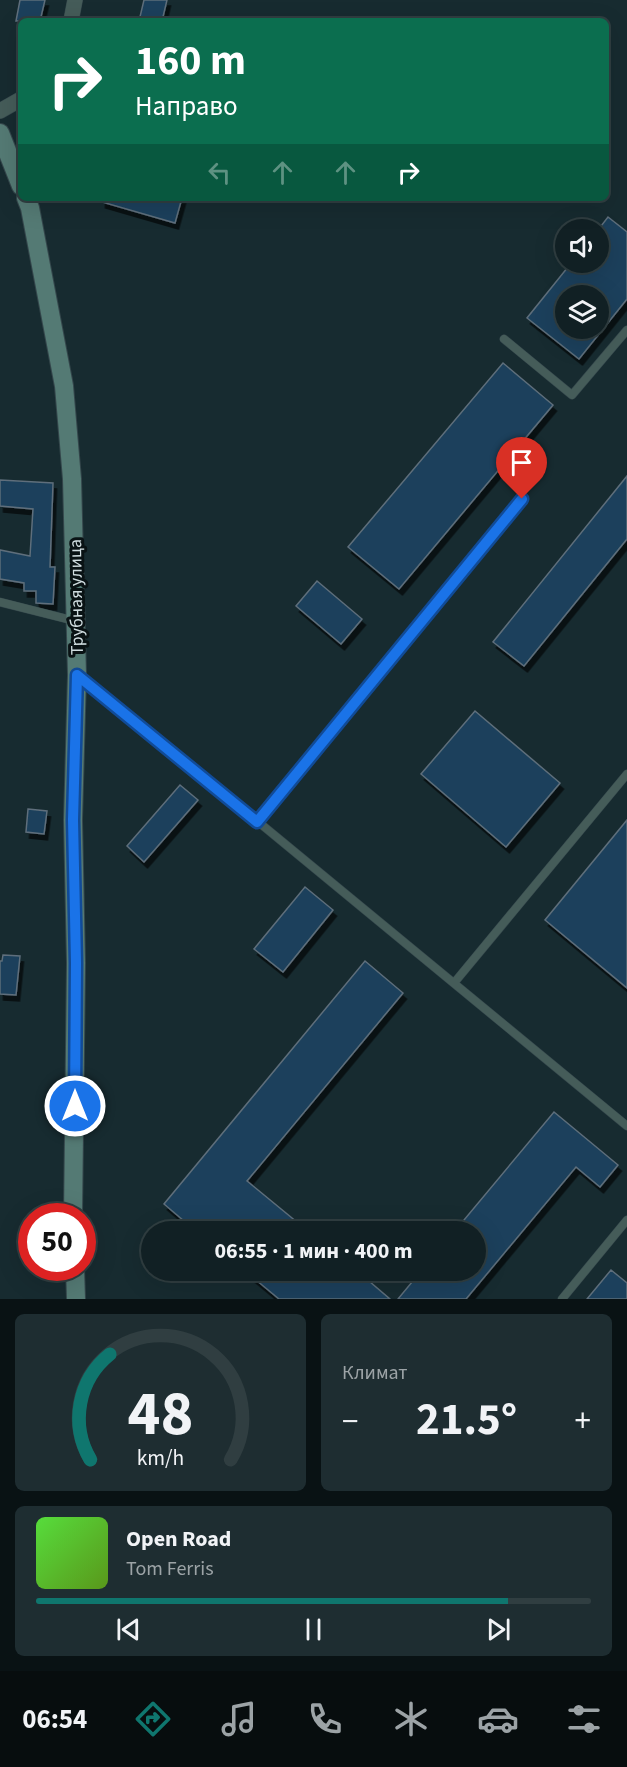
<!DOCTYPE html>
<html lang="ru">
<meta charset="utf-8">
<style>
:root{--surface:#112024;--page:#1e2d31;--text:#f1f3f6;--muted:#9ca3a6;--line:#303e41;--accent:#0f766e}
body{margin:0;font-family:"Source Sans 3",sans-serif;background:var(--page);color:var(--text);height:100vh;display:flex;flex-direction:column;font-size:22px;white-space:nowrap}
*{box-sizing:border-box;margin:0}
p{font-size:20px;color:var(--muted)}
.icon{flex:none;width:33px;height:33px;fill:none;stroke:currentColor;stroke-width:2;stroke-linecap:round;stroke-linejoin:round}
.map{position:relative;height:1299px;overflow:hidden}
.panel{display:flex;flex-direction:column;gap:15px;padding:15px;background:#091214;flex:1}
.panel>*{flex:none}
.guide{position:absolute;left:18px;top:18px;width:591px;height:183px;border-radius:9px;box-shadow:0 6px 24px #0002,0 0 0 2px var(--line);background:#0b6e4f;color:#fff;overflow:hidden}
.buttons{position:absolute;left:555px;top:219px;display:grid;gap:12px}
.buttons a{display:grid;place-items:center;width:54px;height:54px;border-radius:50%;background:var(--surface);box-shadow:0 6px 24px #0002,0 0 0 2px var(--line);font-size:30px}
.speed{position:absolute;left:18px;top:1203px;display:flex;gap:12px;font-size:30px;font-weight:700;text-align:center}
.speed>*{display:grid;place-content:center;width:78px;height:78px;border-radius:50%;background:var(--surface);box-shadow:0 6px 24px #0002,0 0 0 2px var(--line);line-height:1}
.speed .limit{border:9px solid #d22;background:#fff;color:#111}
.pin{position:absolute;display:grid;place-items:center;width:51px;height:51px;color:#fff;margin:-62px -26px;border-radius:50% 50% 50% 0;rotate:-45deg;box-shadow:0 0 6px #0007}
.pin .icon{rotate:45deg}
.me{position:absolute;width:66px;margin:-33px;rotate:0deg;stroke-linejoin:round;filter:drop-shadow(0 0 4px #0008)}
.turn{display:flex;align-items:center;gap:21px;height:126px;padding:0 18px;font-size:27px}
.turn .icon{width:78px;height:78px;stroke-width:2.5}
.turn b{display:block;font-size:42px;line-height:51px}
.lanes{display:flex;align-items:center;height:57px;padding:0 18px;background:#0003;justify-content:center;gap:30px;direction:ltr}
.lanes .off{opacity:.35}
.big{font-size:45px;font-weight:700;line-height:1.1}
.panel .card{flex:1;display:flex;flex-direction:column;justify-content:center;gap:9px;min-width:0;padding:0 21px;border-radius:9px;background:var(--page)}
.panel .dial{align-items:center;gap:0}
.dial svg{height:156px;overflow:visible;fill:none;stroke:var(--line);stroke-width:7;stroke-linecap:round;text-anchor:middle}
.dial text{fill:var(--text);stroke:none}
.song{display:flex;align-items:center;gap:18px}
.cover{width:72px;height:72px;border-radius:9px;background:linear-gradient(135deg,hsl(110 70% 55%),hsl(90 70% 35%))}
.played{height:6px;border-radius:3px;background:linear-gradient(90deg,var(--accent) 85%,var(--line) 85%)}
.keys{display:flex;justify-content:space-around;direction:ltr}
.heat{display:flex;justify-content:space-between;align-items:center;font-size:33px;direction:ltr}
.panel .tiles{flex:1;display:grid;gap:15px;grid-template-columns:1fr 1fr}
.card:last-child{grid-column:span 2}
.trip{position:absolute;left:141px;top:1221px;width:345px;height:60px;border-radius:30px;background:var(--surface);box-shadow:0 6px 24px #0002,0 0 0 2px var(--line);font-weight:700;line-height:60px;text-align:center}
.dock{display:flex;height:96px;justify-content:space-around;align-items:center;background:#070d0e;color:var(--muted)}
.dock .icon{width:42px;height:42px}
.dock .selected{color:var(--accent)}
.dock b{font-size:27px;color:var(--text)}
.map>svg:first-child{display:block}
.building{fill:#1a415b;stroke:#5e6e7b;stroke-width:1.5;fill-rule:evenodd;filter:url(#shadow)}
.lines{fill:none;stroke-linecap:round;stroke-linejoin:round}
.lane-casing{stroke:#35474c;stroke-width:9}
.street-casing{stroke:#35474c;stroke-width:16}
.secondary-casing{stroke:#35474c;stroke-width:20}
.lane{stroke:#455c59;stroke-width:8}
.street{stroke:#455c59;stroke-width:15}
.secondary{stroke:#547a74;stroke-width:18}
.route-casing{stroke:#114b97;stroke-width:15}
.route{stroke:#1a73e8;stroke-width:10}
.labels{text-anchor:middle;stroke-width:6;stroke-linejoin:round;paint-order:stroke}
.street-label{font-size:18px;fill:#d0dde0;stroke:#091214}
</style>
<div class="map">
<svg width="627" height="1299" viewBox="0 0 627 1299">
<defs>
<filter id="shadow"><feDropShadow dx="3.5" dy="6" stdDeviation="0" flood-color="#0009"/></filter>
</defs>
<rect width="100%" height="100%" fill="#172b30"/>
<path class="building" d="M20,0H45L40,21H16Z
M144,0H167L162,21H139Z
M102,198H182L175,223L102,202Z
M608,217L627,232V299L579,359L527,318L572,262H598V230ZM566,296H598V328H566Z
M503,363L553,405L399,589L348,547Z
M627,476V539L524,666L493,642Z
M0,480L53,483L50,567H55L53,604L36,603V591H24V583L0,579V550L30,556L33,509L0,506Z
M317,581L362,619L341,644L296,606Z
M475,711L560,783L506,847L421,774Z
M180,785L198,800L144,862L127,846Z
M28,809L47,811L44,834L26,832Z
M627,820V988L545,920Z
M305,887L333,910L283,972L254,949Z
M3,955L20,956L16,995L0,994V961H2Z
M365,961L403,993L247,1181L309,1232H197L164,1204Z
M554,1112L618,1165L600,1187L576,1167L466,1299H398L422,1270H476V1232H454Z
M244,1270H356L390,1299H279Z
M611,1270L627,1283V1299H587Z"/>
<g class="lines">
<defs>
<path id="lane" d="M504,339L572,395L627,330
M0,602L75,621
M78,676L131,717L627,1126
M257,821L522,499
M454,983L627,774
M562,1299L627,1220"/>
<path id="street" d="M71,21L75,0
M0,111L21,99"/>
<path id="secondary" d="M0,133L21,186
M26,198L30,208L64,386L72,479L77,675L73,820L76,963L73,1216
M75,1268L76,1299"/>
</defs>
<use href="#lane" class="lane-casing"/>
<use href="#street" class="street-casing"/>
<use href="#secondary" class="secondary-casing"/>
<use href="#lane" class="lane"/>
<use href="#street" class="street"/>
<use href="#secondary" class="secondary"/>
</g>
<g class="lines">
<defs>
<path id="route" d="M75,1106L76,963L73,820L77,675L257,822L522,499"/>
</defs>
<use href="#route" class="route-casing"/>
<use href="#route" class="route"/>
</g>
<g class="labels">
<g class="street-label">
<text transform="translate(76 597) rotate(-91)" y="6">Трубная улица</text>
</g>
</g>
</svg>
<div class="buttons">
<a><svg class="icon" aria-label="sound" viewBox="0 0 24 24"><path d="M4 9h4l5-4v14l-5-4H4zM17 9q2 3 0 6"/></svg></a>
<a><svg class="icon" aria-label="layers" viewBox="0 0 24 24"><path d="M12 4l9 5-9 5-9-5zM3 14l9 5 9-5"/></svg></a>
</div>
<div class="speed"><div class="limit">50</div></div>
<div class="pin" style="left:522px;top:499px;background:#d93025"><svg class="icon" aria-label="arrive" viewBox="0 0 24 24"><path d="M6 21V4h12l-3 4 3 4H6"/></svg></div>
<svg class="me" style="left:75px;top:1106px" viewBox="-20 -20 40 40"><circle r="17" fill="#1a73e8" stroke="#fff" stroke-width="3"/><path d="M0-11L8 9 0 5-8 9z" fill="#fff"/></svg>
<div class="trip">06:55 · 1 мин · 400 m</div>
<div class="guide">
<div class="turn"><svg class="icon" aria-label="right" viewBox="0 0 24 24"><path d="M7 20v-9h11M14 6l5 5-5 5"/></svg><div><b>160 m</b>Направо</div></div>
<div class="lanes"><svg class="icon off" aria-label="left" viewBox="0 0 24 24"><path d="M17 20v-9H6M10 6l-5 5 5 5"/></svg><svg class="icon off" aria-label="ahead" viewBox="0 0 24 24"><path d="M12 20V5M6 11l6-6 6 6"/></svg><svg class="icon off" aria-label="ahead" viewBox="0 0 24 24"><path d="M12 20V5M6 11l6-6 6 6"/></svg><svg class="icon" aria-label="right" viewBox="0 0 24 24"><path d="M7 20v-9h11M14 6l5 5-5 5"/></svg></div>
</div>
</div>
<section class="panel">
<div class="tiles">
<div class="card dial"><svg viewBox="0 0 100 80">
<path d="M14 69A42 42 0 1 1 86 69"/>
<path d="M14 69A42 42 0 0 1 24 15" stroke="#0f766e"/>
<text x="50" y="56" font-size="32" font-weight="700">48</text>
<text x="50" y="72" font-size="11">km/h</text>
</svg></div>
<div class="card"><p>Климат</p>
<div class="heat"><a>−</a><b class="big">21.5°</b><a>+</a></div>
</div>
<div class="card">
<div class="song"><i class="cover"></i><div><b>Open Road</b><p>Tom Ferris</p></div></div>
<div class="played"></div>
<div class="keys"><svg class="icon" aria-label="previous" viewBox="0 0 24 24"><path d="M18 5L8 12l10 7zM5 5v14"/></svg><svg class="icon" aria-label="pause" viewBox="0 0 24 24"><path d="M8 5v14M16 5v14"/></svg><svg class="icon" aria-label="next" viewBox="0 0 24 24"><path d="M6 5l10 7-10 7zM19 5v14"/></svg></div>
</div>
</div>
</section>
<nav class="dock">
<b>06:54</b>
<svg class="icon selected" aria-label="directions" viewBox="0 0 24 24"><path d="M12 3l9 9-9 9-9-9zM9 14v-3h6M13 9l2 2-2 2"/></svg>
<svg class="icon" aria-label="music" viewBox="0 0 24 24"><path d="M9 18V5l10-2v13"/><circle cx="6" cy="18" r="3"/><circle cx="16" cy="16" r="3"/></svg>
<svg class="icon" aria-label="phone" viewBox="0 0 24 24"><path d="M5 4h4l2 5-3 2q2 4 5 5l2-3 5 2v4C11 20 4 13 5 4z"/></svg>
<svg class="icon" aria-label="climate" viewBox="0 0 24 24"><path d="M12 3v18M4 7l16 10M4 17L20 7"/></svg>
<svg class="icon" aria-label="car" viewBox="0 0 24 24"><path d="M5 17H2v-5l4-1 3-4h7l3 4 3 1v5h-3M9 17h6M6 11h13"/><circle cx="7" cy="17" r="2"/><circle cx="17" cy="17" r="2"/></svg>
<svg class="icon" aria-label="filters" viewBox="0 0 24 24"><path d="M4 7h16M4 17h16"/><circle cx="9" cy="7" r="2"/><circle cx="15" cy="17" r="2"/></svg>
</nav>
